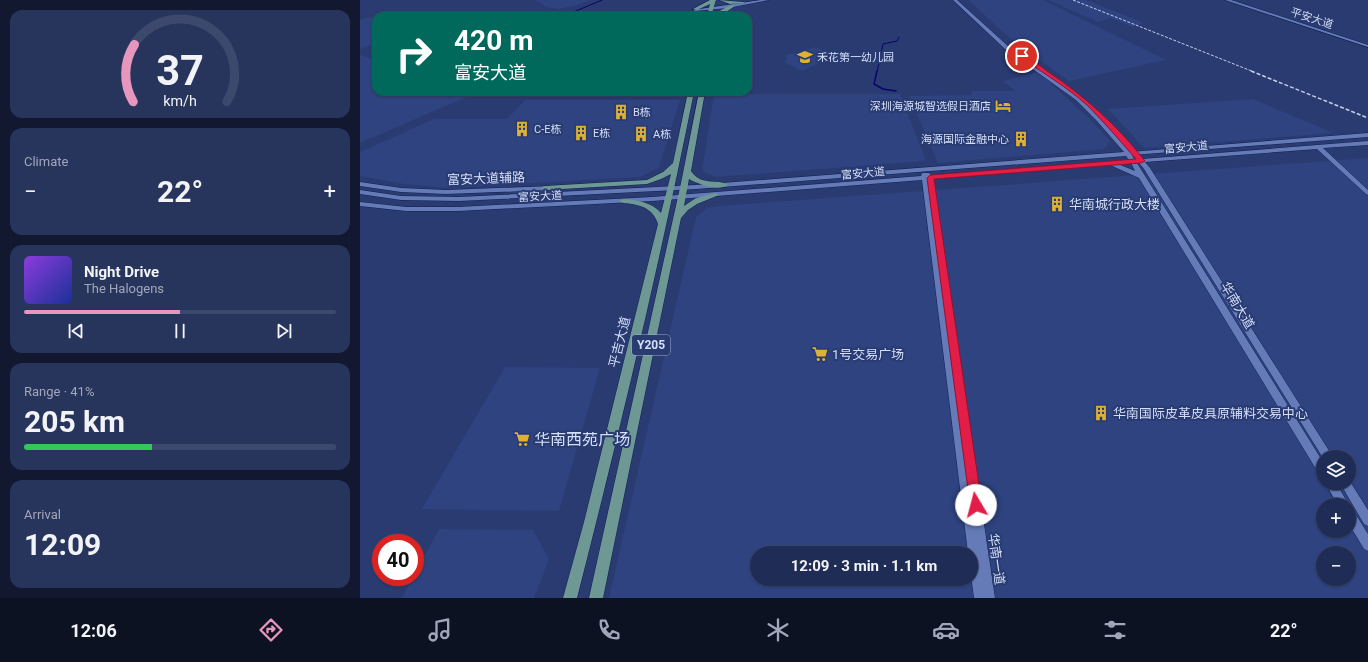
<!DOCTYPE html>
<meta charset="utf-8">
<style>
:root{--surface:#1f2c55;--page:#27345b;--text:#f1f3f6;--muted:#a1a7b9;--line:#3c486c;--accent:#e797bd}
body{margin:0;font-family:Roboto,"Noto Sans SC",sans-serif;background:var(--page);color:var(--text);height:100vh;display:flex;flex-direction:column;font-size:15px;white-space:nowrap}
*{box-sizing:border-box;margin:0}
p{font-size:13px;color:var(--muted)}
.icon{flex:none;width:22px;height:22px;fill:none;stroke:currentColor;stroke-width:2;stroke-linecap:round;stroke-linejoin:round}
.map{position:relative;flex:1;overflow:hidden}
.sheet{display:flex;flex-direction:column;gap:10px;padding:10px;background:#11182f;width:360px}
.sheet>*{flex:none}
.top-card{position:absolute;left:12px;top:12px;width:380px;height:84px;border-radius:12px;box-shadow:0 1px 3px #0004,0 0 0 1px var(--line);background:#00695c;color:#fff;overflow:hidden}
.tools{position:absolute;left:956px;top:450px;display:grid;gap:8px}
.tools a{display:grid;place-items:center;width:40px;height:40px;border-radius:50%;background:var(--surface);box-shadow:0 1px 3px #0004,0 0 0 1px var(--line);font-size:20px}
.speed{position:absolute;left:12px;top:534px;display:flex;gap:8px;font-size:20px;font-weight:700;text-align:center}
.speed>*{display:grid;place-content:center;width:52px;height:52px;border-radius:50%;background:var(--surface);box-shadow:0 1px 3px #0004,0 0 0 1px var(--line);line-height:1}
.speed .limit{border:6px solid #d22;background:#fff;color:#111}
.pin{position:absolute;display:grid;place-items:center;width:34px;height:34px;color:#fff;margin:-17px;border:2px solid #fff;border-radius:50%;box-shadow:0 1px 4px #0007}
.me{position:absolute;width:44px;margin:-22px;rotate:352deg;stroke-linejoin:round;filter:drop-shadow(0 0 3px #0008)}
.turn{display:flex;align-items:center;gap:14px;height:84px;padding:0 16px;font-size:18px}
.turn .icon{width:52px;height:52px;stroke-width:2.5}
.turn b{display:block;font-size:28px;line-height:34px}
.big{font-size:30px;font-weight:700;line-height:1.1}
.sheet .widget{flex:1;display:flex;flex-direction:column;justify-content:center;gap:6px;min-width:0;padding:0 14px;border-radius:12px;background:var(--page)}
.sheet .dial{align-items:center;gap:0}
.dial svg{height:104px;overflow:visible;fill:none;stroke:var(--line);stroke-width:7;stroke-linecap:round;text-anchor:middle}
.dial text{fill:var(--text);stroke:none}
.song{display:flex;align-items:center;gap:12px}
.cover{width:48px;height:48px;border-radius:6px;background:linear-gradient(135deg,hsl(270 70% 55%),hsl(230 70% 35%))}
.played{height:4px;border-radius:2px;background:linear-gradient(90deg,var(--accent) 50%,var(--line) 50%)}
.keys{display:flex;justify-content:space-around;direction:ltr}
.heat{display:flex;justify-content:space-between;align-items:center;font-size:22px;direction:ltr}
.charge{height:6px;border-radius:3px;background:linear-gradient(90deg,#34c759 41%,var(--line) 0)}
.trip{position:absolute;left:390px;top:546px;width:228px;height:40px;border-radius:20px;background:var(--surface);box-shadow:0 1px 3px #0004,0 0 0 1px var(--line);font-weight:700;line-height:40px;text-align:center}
.tab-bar{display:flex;height:64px;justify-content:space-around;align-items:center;background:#0c1222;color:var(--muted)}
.tab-bar .icon{width:28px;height:28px}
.tab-bar .active{color:var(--accent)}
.tab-bar b{font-size:18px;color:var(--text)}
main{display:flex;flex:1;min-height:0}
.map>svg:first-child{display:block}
.built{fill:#2e4380;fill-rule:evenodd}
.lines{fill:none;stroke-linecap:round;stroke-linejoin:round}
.stream-far1{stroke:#09066b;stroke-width:1}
.stream{stroke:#09066b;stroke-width:1.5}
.secondary-casing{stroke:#112054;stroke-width:1}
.primary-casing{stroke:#112054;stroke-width:1}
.secondary{fill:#647bb7;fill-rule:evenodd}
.primary{fill:#6e9894;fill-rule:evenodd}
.rail-far1{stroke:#c3ceec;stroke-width:1;stroke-dasharray:3 1.5;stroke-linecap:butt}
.rail{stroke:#c3ceec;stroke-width:1.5;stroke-dasharray:4 2;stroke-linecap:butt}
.route{fill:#e11d48;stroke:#92132f}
.labels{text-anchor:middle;stroke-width:4;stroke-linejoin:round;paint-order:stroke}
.far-street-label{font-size:11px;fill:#d4dffa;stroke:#293b71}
.far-poi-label{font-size:11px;fill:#d4dffa;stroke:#293b71;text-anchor:start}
.shield{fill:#293b71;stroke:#a1aed1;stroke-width:1}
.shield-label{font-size:12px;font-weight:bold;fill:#d4dffa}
.street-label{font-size:13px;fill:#d4dffa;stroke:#293b71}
.poi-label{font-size:13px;fill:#d4dffa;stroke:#293b71;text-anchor:start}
.near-poi-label{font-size:16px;fill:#d4dffa;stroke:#293b71;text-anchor:start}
</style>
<main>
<section class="sheet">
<div class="widget dial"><svg viewBox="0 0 100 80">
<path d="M14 69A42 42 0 1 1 86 69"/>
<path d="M14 69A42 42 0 0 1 15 25" stroke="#e797bd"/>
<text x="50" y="56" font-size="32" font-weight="700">37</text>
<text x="50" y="72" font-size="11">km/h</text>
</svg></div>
<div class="widget"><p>Climate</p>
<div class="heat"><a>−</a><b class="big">22°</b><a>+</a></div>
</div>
<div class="widget">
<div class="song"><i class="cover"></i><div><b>Night Drive</b><p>The Halogens</p></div></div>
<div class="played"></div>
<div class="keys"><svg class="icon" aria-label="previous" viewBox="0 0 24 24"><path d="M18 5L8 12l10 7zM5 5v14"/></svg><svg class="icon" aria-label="pause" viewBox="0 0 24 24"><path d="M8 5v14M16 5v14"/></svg><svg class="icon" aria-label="next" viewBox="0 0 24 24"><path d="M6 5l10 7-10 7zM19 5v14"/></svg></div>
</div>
<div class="widget"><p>Range · 41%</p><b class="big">205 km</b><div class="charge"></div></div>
<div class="widget"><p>Arrival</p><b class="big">12:09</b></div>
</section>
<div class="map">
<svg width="1008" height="598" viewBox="0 0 1008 598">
<rect width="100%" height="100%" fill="#293b71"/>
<path class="built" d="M176,0H232L213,6L198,9L187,7Z
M608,0H683L806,60L709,81L653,41Z
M688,0H726L784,23L772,27L751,18L738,22Z
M10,17L16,19V43L0,49V20Z
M456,47L464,51L457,54L468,59L442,71L424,62L427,60L426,55Z
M0,55L16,60V92H118L0,143Z
M676,73L686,79L730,119L750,141L744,149L578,163L549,96L612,95L611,91H655L643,81Z
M354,94H540L566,161L356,177L342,171Z
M893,99L973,133L784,148L748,109Z
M165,100H320L299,167L281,177L86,188L44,184L0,176V152L74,119H147Z
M1008,158V598H249L336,217L347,208L359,206ZM963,457H989V483H963ZM963,505H989V531H963ZM397,553H611V579H397ZM963,553H989V579H963Z
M145,367L240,368L199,511L62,509Z
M79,529L173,530L189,559L174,598H42L53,577H55V574Z"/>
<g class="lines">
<path class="stream-far1" d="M204,16L242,0
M517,72L523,44L537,41L539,37"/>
<path class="stream" d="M517,71L514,84L523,89L536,91"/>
<defs>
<path id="secondary" d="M401,0H409L368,8L335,11L333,10Z
M593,0H597L649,47L720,98L740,118L770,152L1008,133V137L772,155L774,159L779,157L782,159L1008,141V145L963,148L1008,190V195L1006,194L957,149L785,162L790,168L973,457H963V458L784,169L779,163H777L963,462V476L959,474L779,178L750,165L573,179L635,598H614L611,575V553H608L562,180L292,201L98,211H46L0,206V202L46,207H98L292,197L561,176L562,173H569L571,175L769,160L766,156L336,189L99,201L41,200L0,194V190L41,196L99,197L336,185L764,152L736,120L716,100L645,49ZM771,163L775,171L758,164Z
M865,0H871L1008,45V47Z
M0,182L41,188L86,190L192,186L195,188L192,190L86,194L41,192L0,186Z
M989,480L1008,510V526L1004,524L980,483H989Z
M965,483H976L989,505V506V505H978Z
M989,509L993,510L1008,534V551L1004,549L989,524Z"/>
<path id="primary" d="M350,0H356L351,16H347L350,4L337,10L333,9Z
M359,0L383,2L385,3L370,4Z
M371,5L375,6L360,16H355L361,10Z
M328,92H334C300,262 260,430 217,598H203L224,522L298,224C294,211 285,206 272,204C267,203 263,204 259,201L263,199C276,200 292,202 301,213L311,174L301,179L287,184L185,190L181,188L185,186L287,180L303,172L313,163Z
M339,92H345L331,171C342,187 358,178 368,185C359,192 338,184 329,179L324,206L336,198L355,193L359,195L337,204L328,210L321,218L243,598H229L321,183Z"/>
</defs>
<use href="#secondary" class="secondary-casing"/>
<use href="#primary" class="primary-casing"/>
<use href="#secondary" class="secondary"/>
<use href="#primary" class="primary"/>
<path class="rail-far1" d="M713,0L894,72"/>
<path class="rail" d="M891,71L1008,118"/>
</g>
<path class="route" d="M662,54C671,58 679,65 687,71C724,96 757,125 785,161L781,163L574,179L622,505L621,509L616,511L612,509L610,505L567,178L570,175L776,159C760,141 745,123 728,106C707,87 683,73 660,57L659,56Z"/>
<defs>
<symbol id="school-bare" viewBox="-9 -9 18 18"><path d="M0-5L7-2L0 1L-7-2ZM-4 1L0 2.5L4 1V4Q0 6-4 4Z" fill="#deb133" stroke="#293b71" stroke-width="2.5" paint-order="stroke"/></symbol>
<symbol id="hotel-bare" viewBox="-9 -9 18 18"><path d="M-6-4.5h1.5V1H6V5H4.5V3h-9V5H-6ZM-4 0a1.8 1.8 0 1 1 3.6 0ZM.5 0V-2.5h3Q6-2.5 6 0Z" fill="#deb133" stroke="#293b71" stroke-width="2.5" paint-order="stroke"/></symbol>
<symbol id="building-bare" viewBox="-9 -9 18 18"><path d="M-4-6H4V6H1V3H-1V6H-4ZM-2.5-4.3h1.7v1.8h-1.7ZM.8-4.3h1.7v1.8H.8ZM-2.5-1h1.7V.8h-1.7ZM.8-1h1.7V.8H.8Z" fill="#deb133" stroke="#293b71" stroke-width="2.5" paint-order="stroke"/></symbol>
<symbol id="supermarket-bare" viewBox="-9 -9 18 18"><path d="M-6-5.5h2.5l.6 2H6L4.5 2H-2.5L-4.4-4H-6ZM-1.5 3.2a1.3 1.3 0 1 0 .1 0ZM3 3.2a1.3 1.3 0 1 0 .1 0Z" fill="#deb133" stroke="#293b71" stroke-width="2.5" paint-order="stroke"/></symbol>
</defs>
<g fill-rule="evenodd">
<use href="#school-bare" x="434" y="46" width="22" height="22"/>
<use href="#hotel-bare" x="632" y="95" width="22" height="22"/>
<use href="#building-bare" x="250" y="101" width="22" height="22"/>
<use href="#building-bare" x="151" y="118" width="22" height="22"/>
<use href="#building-bare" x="210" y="122" width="22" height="22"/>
<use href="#building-bare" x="270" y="123" width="22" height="22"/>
<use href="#building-bare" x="650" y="128" width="22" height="22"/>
<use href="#building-bare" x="686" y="193" width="22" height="22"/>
<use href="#supermarket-bare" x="449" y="343" width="22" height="22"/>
<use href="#building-bare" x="730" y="402" width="22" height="22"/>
<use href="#supermarket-bare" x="151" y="428" width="22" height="22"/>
</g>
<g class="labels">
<g class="far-street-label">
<text transform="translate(952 18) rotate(18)" y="4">平安大道</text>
<text transform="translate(826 147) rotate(-5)" y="4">富安大道</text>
<text transform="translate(503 173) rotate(-5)" y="4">富安大道</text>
<text transform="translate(180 196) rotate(-3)" y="4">富安大道</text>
</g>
<g class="far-poi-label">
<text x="457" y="61">禾花第一幼儿园</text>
<text x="631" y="110" text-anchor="end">深圳海源城智选假日酒店</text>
<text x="273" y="116">B栋</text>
<text x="174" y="133">C-E栋</text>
<text x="233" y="137">E栋</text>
<text x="293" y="138">A栋</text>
<text x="649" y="143" text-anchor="end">海源国际金融中心</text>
</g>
<rect class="shield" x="272" y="335" width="38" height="20" rx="3"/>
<g class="shield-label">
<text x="291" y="349">Y205</text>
</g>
<g class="street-label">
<text transform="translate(126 178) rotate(-2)" y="5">富安大道辅路</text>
<text transform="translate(878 305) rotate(59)" y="5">华南大道</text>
<text transform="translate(259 342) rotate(-76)" y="5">平吉大道</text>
<text transform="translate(637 559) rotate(82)" y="5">华南一道</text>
</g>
<g class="poi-label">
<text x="709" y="209">华南城行政大楼</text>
<text x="472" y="359">1号交易广场</text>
<text x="753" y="418">华南国际皮革皮具原辅料交易中心</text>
</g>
<g class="near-poi-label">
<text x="174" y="445">华南西苑广场</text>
</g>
</g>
</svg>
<div class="tools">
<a><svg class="icon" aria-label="layers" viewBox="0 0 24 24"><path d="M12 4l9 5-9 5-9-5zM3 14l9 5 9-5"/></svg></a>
<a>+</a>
<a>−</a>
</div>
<div class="speed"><div class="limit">40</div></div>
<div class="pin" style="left:662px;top:56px;background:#d93025"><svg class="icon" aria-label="arrive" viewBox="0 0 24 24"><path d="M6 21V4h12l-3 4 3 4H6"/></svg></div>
<svg class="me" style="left:616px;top:505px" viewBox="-20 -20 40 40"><circle r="19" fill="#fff"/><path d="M0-13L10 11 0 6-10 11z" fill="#e11d48"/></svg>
<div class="trip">12:09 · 3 min · 1.1 km</div>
<div class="top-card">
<div class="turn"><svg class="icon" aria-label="right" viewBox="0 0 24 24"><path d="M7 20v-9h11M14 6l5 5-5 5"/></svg><div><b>420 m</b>富安大道</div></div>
</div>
</div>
</main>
<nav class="tab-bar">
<b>12:06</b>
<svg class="icon active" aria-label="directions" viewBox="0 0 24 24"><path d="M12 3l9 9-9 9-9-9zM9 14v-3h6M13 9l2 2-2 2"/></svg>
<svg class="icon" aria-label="music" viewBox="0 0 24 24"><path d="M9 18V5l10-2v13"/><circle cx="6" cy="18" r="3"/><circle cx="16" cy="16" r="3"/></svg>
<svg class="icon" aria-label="phone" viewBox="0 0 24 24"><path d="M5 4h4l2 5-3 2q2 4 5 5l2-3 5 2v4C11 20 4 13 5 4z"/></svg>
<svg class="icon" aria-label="climate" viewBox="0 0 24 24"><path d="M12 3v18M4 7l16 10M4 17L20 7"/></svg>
<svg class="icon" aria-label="car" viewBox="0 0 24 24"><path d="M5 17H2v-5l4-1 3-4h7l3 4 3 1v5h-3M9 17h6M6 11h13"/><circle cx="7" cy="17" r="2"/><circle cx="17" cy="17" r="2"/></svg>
<svg class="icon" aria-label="filters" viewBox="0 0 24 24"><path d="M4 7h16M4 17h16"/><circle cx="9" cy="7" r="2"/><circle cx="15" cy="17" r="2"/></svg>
<b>22°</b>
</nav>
